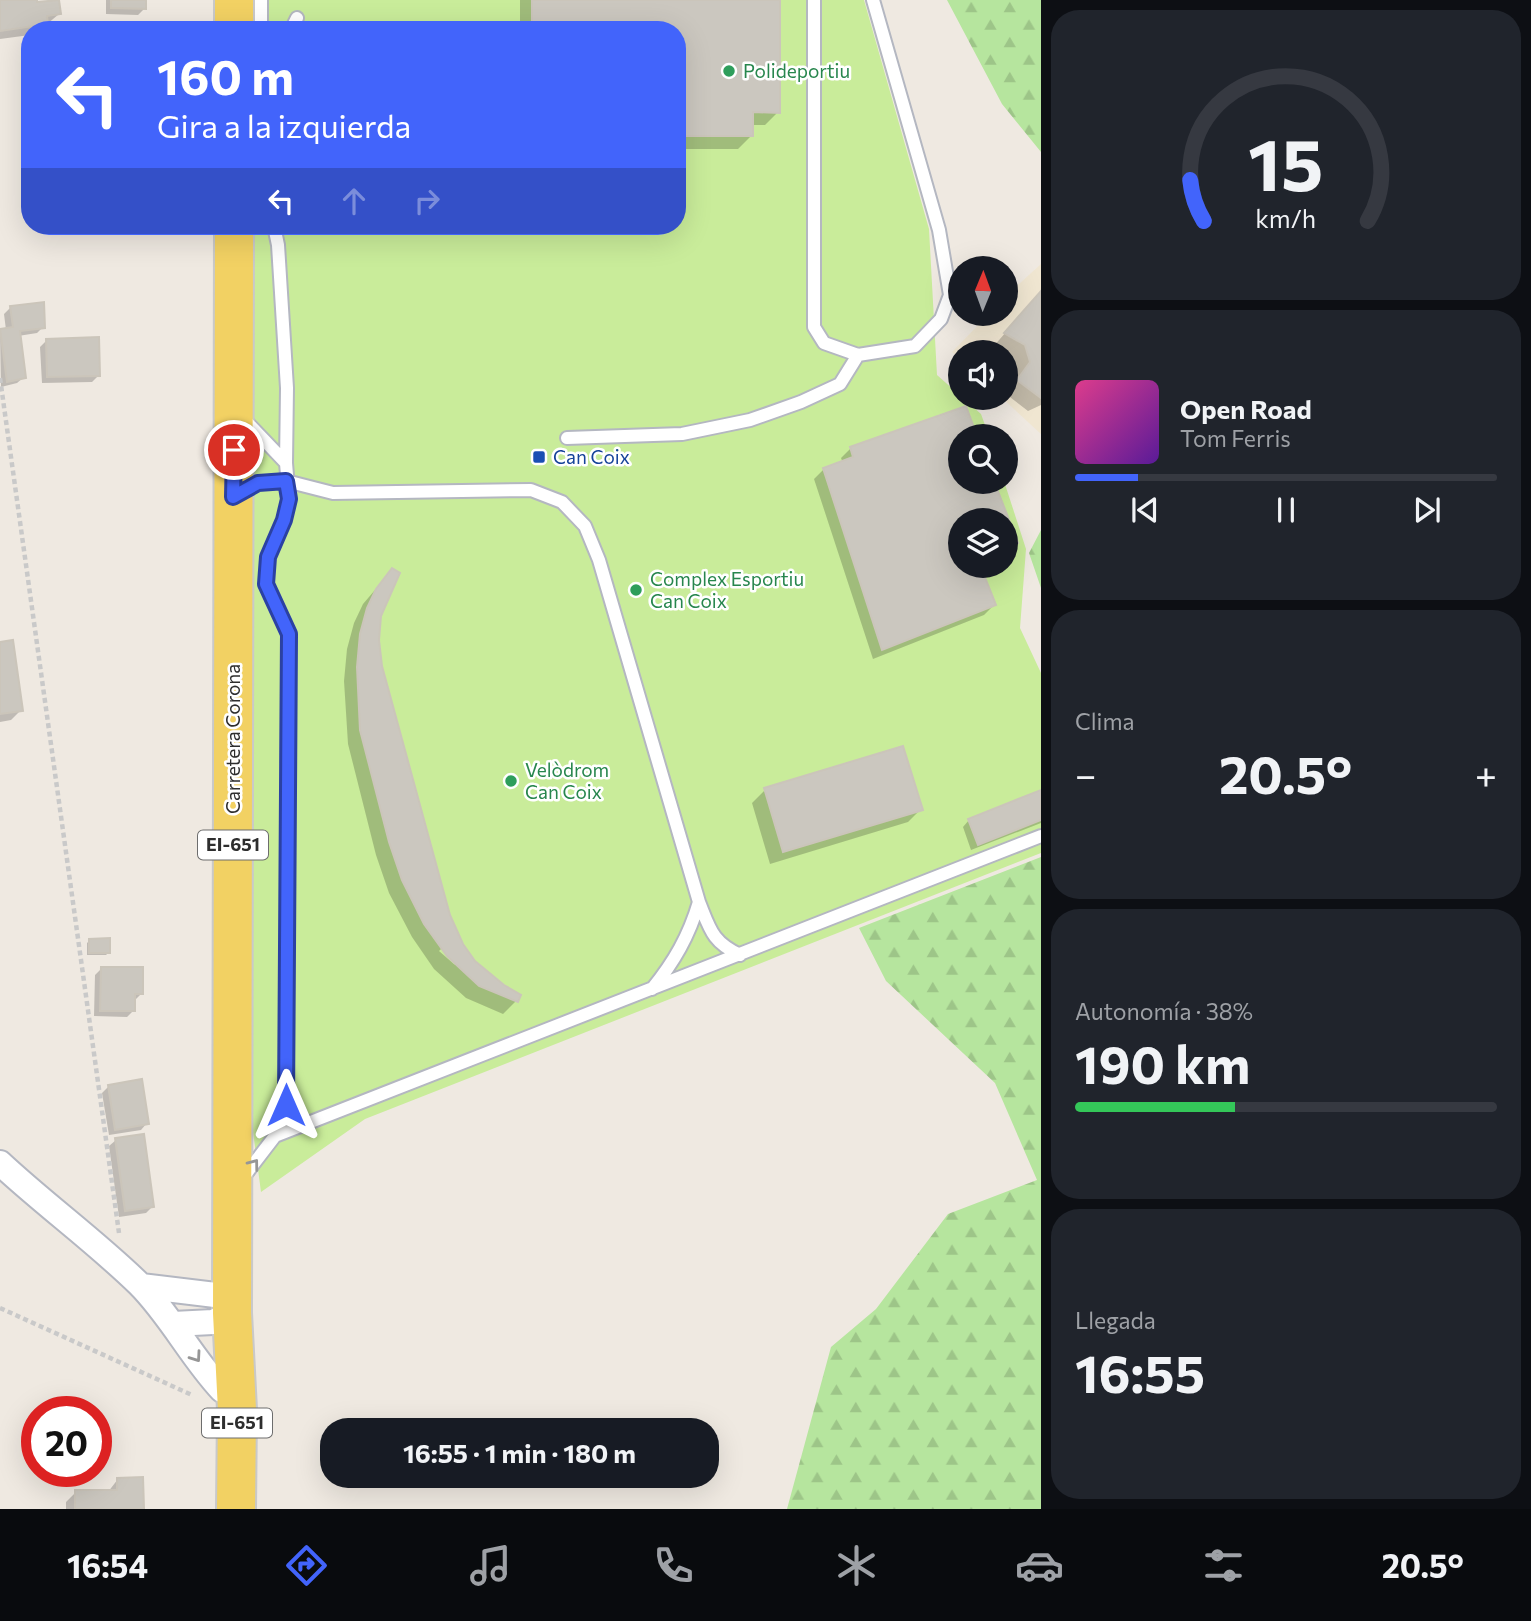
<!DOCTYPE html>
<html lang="es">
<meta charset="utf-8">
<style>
:root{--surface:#171b24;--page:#20242c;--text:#f1f3f6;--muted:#9ea1a6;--line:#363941;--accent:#4264fb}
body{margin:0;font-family:Commissioner,sans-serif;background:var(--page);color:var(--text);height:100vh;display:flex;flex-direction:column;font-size:26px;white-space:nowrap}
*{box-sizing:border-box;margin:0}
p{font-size:23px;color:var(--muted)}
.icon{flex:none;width:38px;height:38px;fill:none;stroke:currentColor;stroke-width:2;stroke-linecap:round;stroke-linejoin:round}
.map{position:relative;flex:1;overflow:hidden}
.sheet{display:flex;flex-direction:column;gap:10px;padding:10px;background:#0d0f14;width:490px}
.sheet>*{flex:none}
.top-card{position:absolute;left:21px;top:21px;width:665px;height:214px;border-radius:28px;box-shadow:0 7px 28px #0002;background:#4264fb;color:#fff;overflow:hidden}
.needle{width:46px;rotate:1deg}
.controls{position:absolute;left:948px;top:256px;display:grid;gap:14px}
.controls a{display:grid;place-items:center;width:70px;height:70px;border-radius:50%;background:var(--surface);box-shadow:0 7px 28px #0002;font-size:35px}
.speed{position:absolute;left:21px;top:1396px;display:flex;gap:14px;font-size:35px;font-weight:700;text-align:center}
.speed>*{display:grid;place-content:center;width:91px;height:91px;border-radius:50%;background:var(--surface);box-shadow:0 7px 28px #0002;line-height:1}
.speed .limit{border:10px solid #d22;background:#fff;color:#111}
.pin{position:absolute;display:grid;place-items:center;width:60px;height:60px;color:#fff;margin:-30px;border:4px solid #fff;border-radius:50%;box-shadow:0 2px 7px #0007}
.me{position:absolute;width:77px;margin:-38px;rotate:0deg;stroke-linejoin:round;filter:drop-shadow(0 0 5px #0008)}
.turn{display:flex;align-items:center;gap:24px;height:147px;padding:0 21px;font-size:32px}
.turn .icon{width:91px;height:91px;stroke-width:2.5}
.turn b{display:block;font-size:49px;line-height:60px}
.lanes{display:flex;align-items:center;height:66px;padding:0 21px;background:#0003;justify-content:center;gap:35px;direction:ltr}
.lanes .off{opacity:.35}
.big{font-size:52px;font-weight:700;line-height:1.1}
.sheet .card{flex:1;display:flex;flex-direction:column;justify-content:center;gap:10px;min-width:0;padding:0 24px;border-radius:28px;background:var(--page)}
.sheet .dial{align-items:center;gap:0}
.dial svg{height:182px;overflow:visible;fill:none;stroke:var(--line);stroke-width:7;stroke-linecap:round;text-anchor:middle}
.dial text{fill:var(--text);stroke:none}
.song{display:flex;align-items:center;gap:21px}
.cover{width:84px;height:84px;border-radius:10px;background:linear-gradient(135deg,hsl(330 70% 55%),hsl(270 70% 35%))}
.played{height:7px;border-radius:4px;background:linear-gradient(90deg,var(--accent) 15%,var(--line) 15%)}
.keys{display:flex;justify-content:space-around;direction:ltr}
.heat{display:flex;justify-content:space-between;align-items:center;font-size:38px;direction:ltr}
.charge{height:10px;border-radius:5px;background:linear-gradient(90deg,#34c759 38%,var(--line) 0)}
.trip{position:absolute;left:320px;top:1418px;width:399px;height:70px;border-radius:28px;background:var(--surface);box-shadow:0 7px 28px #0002;font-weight:700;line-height:70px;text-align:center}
.tab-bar{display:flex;height:112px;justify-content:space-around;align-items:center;background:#090b0e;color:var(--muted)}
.tab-bar .icon{width:49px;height:49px}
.tab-bar .active{color:var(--accent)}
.tab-bar b{font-size:32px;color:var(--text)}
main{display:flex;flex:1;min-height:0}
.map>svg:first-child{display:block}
.education{fill:#f0e6d1}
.forest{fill:url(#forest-firs)}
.pitch{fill:#c9ec9a;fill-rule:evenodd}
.shadow{fill:#0003;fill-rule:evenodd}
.building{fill:#cbc7bf;stroke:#cbc5ba;stroke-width:2}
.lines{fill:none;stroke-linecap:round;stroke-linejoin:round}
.service-casing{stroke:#b4b7c1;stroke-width:16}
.minor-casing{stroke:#b4b7c1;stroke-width:28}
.primary-casing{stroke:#c9c9c9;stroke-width:42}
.path{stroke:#c9c9c9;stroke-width:4.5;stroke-dasharray:5 3.5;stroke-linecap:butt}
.service{stroke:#fff;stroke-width:12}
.minor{stroke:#fff;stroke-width:24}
.primary{stroke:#f2d163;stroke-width:38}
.oneway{stroke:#969696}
.route-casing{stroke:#2b41a3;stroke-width:18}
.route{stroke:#4264fb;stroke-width:12}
.leisure-dot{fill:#2e9e5b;stroke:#fff;stroke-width:2.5}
.transit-dot{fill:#1a4fb4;stroke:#fff;stroke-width:2.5}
.labels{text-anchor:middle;stroke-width:5;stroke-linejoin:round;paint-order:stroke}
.shield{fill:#fff;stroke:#6d6d6d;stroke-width:2}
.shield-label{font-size:18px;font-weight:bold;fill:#2e2e2e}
.leisure-label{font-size:19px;fill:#27864d;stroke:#fff;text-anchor:start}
.transit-label{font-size:19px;fill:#164399;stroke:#fff;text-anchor:start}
.street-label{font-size:19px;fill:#2e2e2e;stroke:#fff}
</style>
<main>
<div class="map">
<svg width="1041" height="1509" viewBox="0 0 1041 1509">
<defs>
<pattern id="forest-firs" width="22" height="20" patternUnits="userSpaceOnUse" patternTransform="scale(1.75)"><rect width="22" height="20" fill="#b6e59e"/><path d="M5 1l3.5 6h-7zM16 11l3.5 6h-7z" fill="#9dc588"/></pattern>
</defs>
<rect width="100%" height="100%" fill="#efe9e1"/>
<path class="education" d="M1041,264V434L1001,397H1006V352H961V360L952,352L990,313H1006V296Z"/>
<path class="forest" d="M947,0H1041V152L1002,104Z
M1041,530V588L1029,553Z
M1041,857V1509H787L831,1347L876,1309L948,1214L1037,1180L995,1083L886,981L859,928Z"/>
<path class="pitch" d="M253,0H864L929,229L937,375L981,414L989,436H961V481H1004L1026,549L1020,628L1041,673V853L365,1119L261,1192L251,1117L250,226H677V30H253ZM961,520H1006V565H961Z"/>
<path class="shadow" d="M0,0H35L36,4L59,14L40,30H30V35L0,39Z
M106,0H144V9L138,15L106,14Z
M520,0H779L778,112L765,125H751V136L738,149H677V30H520Z
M300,226H483L477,232L300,231Z
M1041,292V405L1028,411L1006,394L1018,377L1012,358L1006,354V352L993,347Z
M10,308L43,327L37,333L18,336L24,377L17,383L1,387L0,331L6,330L4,314Z
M47,340L99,375L92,382L42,383L40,347Z
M961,436V481H992L1016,542L1006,552V520H961V565L994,605L984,615L873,659L814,479L824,469L843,463L841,458L851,448Z
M392,570L379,615L377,640L380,666L449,916L462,945L474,962L516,1001L503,1014L466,998L434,969L412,937L389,893L376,855L348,744L344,681L347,649L354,623L363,604ZM441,949L451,957L455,965L439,951Z
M0,644L21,710L11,720L0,722Z
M765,790L921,809L908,822L770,864L752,803Z
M1041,792V823L971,850L963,827L969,820Z
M90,940L109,952L106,955H87V943Z
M101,969L141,994L134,1001V1010L127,1017L94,1016L95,975Z
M109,1086L147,1123L141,1130L109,1135L102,1093Z
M116,1140L152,1207L146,1213L119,1217L109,1146Z
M118,1479L142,1509H66V1502L76,1492H108Z"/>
<path class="building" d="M0,0H37V2L59,0L61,14L47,16L48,24L0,31Z
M111,0H146V9L111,8Z
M532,0H780V113L753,112V136H677V30H532Z
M1041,291V398L1017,380L1030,362L1025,345L1004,333Z
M44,302L45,328L20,331L26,378L7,382L0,329L13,327L10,306Z
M99,337L100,376L47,377L46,339Z
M966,406L977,436H961V481H994L1018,543L1006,548V520H961V565H980L996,605L882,650L823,468L853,457L850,447Z
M392,568L400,573L381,616L379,640L382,666L450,915L463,944L475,961L504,985L521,995L518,1002L479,986L447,956L424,924L402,880L389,842L360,730L357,667L360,634L367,608L376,589Z
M13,640L23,711L0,714V642Z
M903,746L923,810L783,852L764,788Z
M1041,790V820L978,845L968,819Z
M110,938V953H89V939Z
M101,967H143V994H135V1011H100Z
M142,1079L149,1124L115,1130L108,1085Z
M144,1134L154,1207L125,1211L115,1138Z
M143,1477L144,1509H75V1490H117V1478Z"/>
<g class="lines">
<defs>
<path id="service" d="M261,0V30
M291,30L297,18
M858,355L915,346L941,319L950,295L939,230L873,0
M243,418L286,463
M567,438L682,434L750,420L801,402L840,384L858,355L824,343L814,327V0
M238,493L258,483L286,481L333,493L531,490L562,502L585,526L599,560L699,902C689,936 674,962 652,989
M699,902C710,929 712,942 740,955
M275,1136L1041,836
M242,1179L275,1136L286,1105L289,634L266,584L268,557L284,520L289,499L286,463L287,388L278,245L274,226"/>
<path id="minor" d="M0,1163C45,1205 95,1241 139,1284C171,1316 191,1357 222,1390
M141,1286L232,1297
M173,1324L213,1322L232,1313"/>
<path id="primary" d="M234,30V0
M234,226L232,1313L237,1410L236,1509"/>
</defs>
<use href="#service" class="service-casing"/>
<use href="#minor" class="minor-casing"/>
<use href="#primary" class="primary-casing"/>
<path class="path" d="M0,378L119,1233
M0,1308L192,1395"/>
<use href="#service" class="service"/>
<use href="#minor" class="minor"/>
<use href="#primary" class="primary"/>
</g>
<defs><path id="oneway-chevron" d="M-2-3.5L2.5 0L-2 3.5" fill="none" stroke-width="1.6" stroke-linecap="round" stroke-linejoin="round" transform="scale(1.75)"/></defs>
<g class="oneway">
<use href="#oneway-chevron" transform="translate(254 1164) rotate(-53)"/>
<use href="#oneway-chevron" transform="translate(196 1357) rotate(55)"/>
</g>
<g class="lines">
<defs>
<path id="route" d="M234,450L233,497L258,483L286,481L289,499L284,520L268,557L266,584L289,634L286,1105"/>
</defs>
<use href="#route" class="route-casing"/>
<use href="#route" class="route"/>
</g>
<g class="leisure-dot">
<circle cx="729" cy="71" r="7"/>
<circle cx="636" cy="590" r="7"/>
<circle cx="511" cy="781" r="7"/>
</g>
<rect class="transit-dot" x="532" y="450" width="14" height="14" rx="3.5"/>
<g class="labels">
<g class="shield">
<rect x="198" y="830.5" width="70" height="29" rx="5"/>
<rect x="202" y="1408.5" width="70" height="29" rx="5"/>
</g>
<g class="shield-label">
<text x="233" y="851">EI-651</text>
<text x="237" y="1429">EI-651</text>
</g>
<g class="leisure-label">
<text x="743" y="78">Polideportiu</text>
<text x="650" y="586">Complex Esportiu<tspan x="650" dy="22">Can Coix</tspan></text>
<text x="525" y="777">Velòdrom<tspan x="525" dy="22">Can Coix</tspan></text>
</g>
<g class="transit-label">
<text x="553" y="464">Can Coix</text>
</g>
<g class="street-label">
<text transform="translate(233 739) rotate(-90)" y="7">Carretera Corona</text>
</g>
</g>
</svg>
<div class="controls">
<a><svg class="needle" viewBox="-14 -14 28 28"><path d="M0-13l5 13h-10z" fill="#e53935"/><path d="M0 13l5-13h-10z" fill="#9ea1a6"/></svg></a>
<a><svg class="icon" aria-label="sound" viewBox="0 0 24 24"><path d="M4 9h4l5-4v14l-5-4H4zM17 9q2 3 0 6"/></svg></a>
<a><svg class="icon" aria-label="search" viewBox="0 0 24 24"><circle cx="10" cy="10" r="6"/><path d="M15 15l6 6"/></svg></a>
<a><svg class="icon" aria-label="layers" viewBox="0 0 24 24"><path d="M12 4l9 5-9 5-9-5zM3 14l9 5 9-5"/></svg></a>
</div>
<div class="speed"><div class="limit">20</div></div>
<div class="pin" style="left:234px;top:450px;background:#d93025"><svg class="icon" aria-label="arrive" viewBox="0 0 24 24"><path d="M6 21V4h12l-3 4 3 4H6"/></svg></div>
<svg class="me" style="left:286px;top:1105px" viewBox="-20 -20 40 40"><path d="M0-17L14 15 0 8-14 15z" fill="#4264fb" stroke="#fff" stroke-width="4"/></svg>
<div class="trip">16:55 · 1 min · 180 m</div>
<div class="top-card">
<div class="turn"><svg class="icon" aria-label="left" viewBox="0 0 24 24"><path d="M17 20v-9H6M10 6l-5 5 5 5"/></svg><div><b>160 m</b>Gira a la izquierda</div></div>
<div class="lanes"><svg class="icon" aria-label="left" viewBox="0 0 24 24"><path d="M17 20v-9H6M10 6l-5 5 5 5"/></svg><svg class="icon off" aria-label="ahead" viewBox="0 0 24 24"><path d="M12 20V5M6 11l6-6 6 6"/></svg><svg class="icon off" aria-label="right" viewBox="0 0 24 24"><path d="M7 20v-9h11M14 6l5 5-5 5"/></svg></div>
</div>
</div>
<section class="sheet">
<div class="card dial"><svg viewBox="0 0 100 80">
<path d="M14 69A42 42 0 1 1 86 69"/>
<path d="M14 69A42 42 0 0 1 8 51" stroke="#4264fb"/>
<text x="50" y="56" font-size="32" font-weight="700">15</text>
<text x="50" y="72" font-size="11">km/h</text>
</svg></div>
<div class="card">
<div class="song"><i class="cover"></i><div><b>Open Road</b><p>Tom Ferris</p></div></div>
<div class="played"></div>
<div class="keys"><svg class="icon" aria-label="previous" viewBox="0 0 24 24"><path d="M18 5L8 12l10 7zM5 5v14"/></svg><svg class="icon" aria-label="pause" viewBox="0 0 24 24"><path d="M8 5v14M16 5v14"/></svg><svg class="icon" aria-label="next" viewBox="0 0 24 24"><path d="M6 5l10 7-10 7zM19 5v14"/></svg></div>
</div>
<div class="card"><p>Clima</p>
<div class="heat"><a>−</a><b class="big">20.5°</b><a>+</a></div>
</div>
<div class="card"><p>Autonomía · 38%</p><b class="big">190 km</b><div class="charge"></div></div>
<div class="card"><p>Llegada</p><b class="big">16:55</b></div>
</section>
</main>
<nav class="tab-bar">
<b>16:54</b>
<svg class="icon active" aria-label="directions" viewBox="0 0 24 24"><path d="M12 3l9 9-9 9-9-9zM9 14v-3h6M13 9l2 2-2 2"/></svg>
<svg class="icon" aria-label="music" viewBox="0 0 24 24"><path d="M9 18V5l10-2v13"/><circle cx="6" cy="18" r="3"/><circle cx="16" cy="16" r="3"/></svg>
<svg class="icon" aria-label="phone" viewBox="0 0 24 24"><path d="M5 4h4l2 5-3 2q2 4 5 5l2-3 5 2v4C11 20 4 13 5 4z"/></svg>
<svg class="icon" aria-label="climate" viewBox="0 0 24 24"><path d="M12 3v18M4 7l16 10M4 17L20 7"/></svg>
<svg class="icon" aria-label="car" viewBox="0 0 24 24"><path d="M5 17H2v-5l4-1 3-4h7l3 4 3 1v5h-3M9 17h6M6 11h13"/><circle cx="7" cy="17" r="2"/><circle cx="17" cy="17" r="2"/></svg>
<svg class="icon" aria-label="filters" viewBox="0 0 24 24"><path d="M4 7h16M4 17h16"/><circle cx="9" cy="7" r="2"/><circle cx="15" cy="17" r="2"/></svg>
<b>20.5°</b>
</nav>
